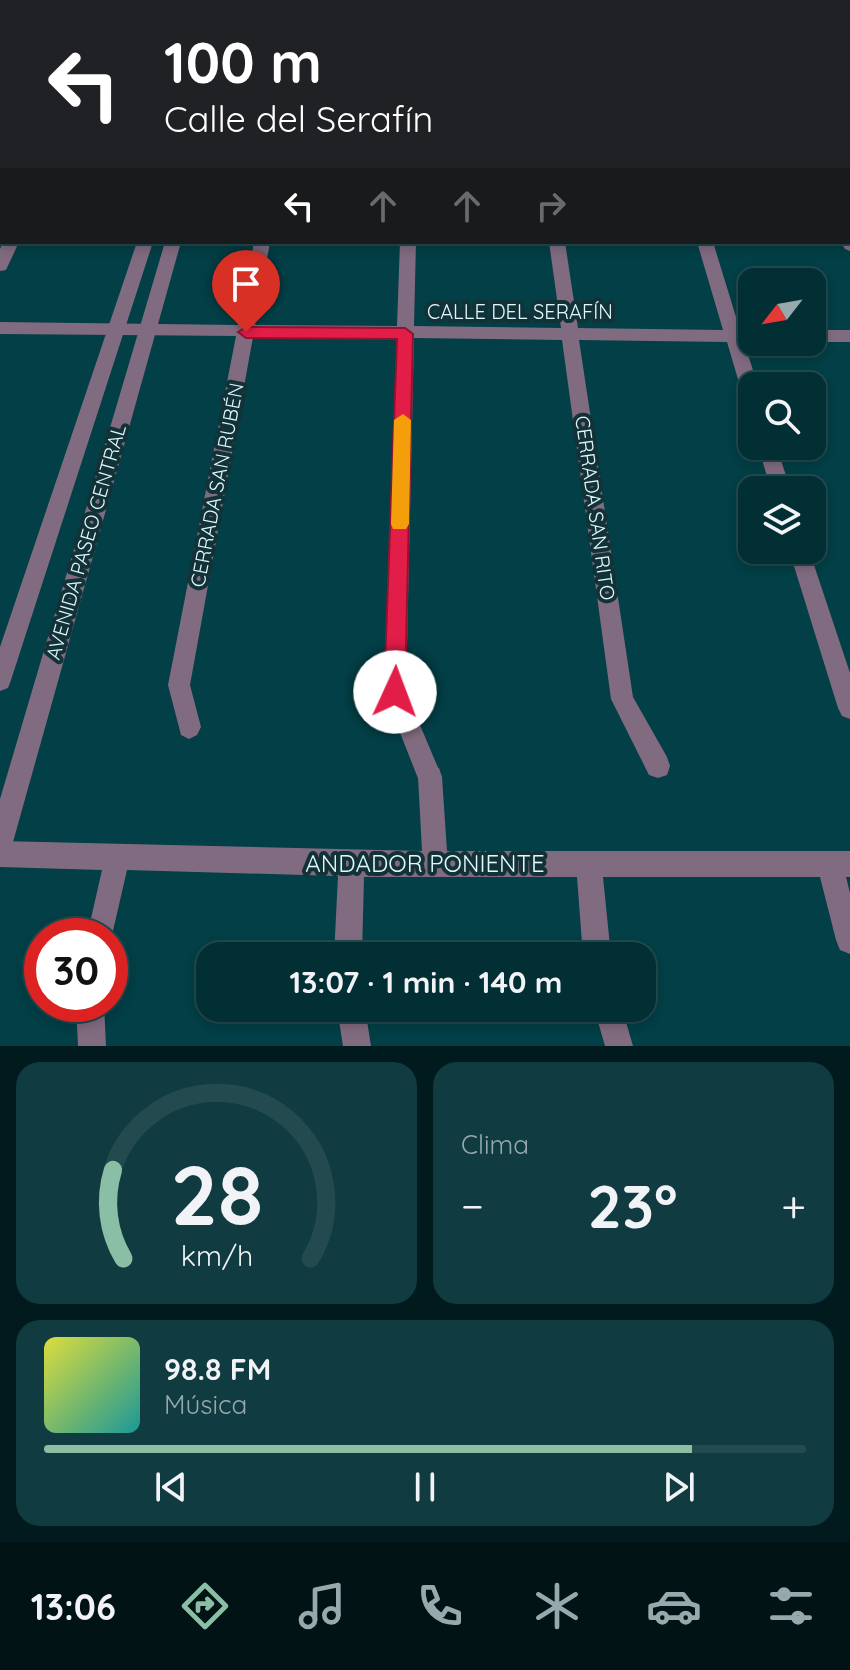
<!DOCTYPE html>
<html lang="es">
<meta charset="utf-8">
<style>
:root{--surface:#022f34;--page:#103b40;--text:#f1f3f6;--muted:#96a9ac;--line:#234a4f;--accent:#8abfa5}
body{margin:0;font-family:Quicksand,sans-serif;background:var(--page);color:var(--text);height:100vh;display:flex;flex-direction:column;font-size:30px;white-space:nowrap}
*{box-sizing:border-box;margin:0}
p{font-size:26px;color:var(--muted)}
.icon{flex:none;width:44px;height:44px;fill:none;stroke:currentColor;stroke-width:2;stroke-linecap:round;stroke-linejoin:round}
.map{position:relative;height:1046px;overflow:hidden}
.details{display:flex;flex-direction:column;gap:16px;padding:16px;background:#011a1d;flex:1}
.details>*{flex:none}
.guide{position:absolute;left:0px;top:0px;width:850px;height:244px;box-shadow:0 4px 12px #0003,0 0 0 2px var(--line);background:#202124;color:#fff;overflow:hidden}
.needle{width:52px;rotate:239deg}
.controls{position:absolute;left:738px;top:268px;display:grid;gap:16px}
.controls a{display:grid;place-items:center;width:88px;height:88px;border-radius:16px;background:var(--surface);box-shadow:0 4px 12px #0003,0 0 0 2px var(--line);font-size:40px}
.speed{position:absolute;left:24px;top:918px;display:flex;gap:16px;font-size:40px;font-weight:700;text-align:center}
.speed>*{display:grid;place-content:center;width:104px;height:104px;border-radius:50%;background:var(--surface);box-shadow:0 4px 12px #0003,0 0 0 2px var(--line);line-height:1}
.speed .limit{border:12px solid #d22;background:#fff;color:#111}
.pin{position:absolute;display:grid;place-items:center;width:68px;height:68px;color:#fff;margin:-82px -34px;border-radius:50% 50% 50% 0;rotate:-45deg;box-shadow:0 0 8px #0007}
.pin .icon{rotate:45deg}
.me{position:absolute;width:88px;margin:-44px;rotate:2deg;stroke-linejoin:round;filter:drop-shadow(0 0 6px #0008)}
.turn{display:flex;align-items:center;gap:28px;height:168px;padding:0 32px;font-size:36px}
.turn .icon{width:104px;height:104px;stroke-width:2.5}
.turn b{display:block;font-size:56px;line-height:68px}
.lanes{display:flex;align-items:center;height:76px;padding:0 32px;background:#0003;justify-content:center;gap:40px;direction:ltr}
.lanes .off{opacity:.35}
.big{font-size:60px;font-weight:700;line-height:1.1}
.details .card{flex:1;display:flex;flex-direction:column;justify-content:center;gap:12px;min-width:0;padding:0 28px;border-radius:24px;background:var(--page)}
.details .dial{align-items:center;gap:0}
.dial svg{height:208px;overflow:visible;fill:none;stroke:var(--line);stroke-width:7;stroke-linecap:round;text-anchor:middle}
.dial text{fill:var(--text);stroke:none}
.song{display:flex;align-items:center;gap:24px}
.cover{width:96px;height:96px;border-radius:12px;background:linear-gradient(135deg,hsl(60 70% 55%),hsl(180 70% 35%))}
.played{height:8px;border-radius:4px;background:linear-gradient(90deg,var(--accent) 85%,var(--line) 85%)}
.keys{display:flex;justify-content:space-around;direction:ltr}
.heat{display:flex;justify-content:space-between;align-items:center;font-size:44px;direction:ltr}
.details .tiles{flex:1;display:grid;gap:16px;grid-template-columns:1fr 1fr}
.card:last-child{grid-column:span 2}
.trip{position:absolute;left:196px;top:942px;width:460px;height:80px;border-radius:24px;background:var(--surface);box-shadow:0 4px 12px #0003,0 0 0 2px var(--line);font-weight:700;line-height:80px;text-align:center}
.dock{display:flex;height:128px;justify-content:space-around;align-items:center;background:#011315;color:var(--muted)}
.dock .icon{width:56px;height:56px}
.dock .active{color:var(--accent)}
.dock b{font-size:36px;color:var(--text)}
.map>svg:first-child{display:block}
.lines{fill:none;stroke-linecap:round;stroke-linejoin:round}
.pedestrian{fill:#816b80;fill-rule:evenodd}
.minor{fill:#816b80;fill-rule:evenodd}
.tertiary{fill:#816b80;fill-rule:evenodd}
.route{fill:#e11d48;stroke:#92132f;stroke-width:2}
.slow{fill:#f59e0b}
.labels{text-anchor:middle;stroke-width:8;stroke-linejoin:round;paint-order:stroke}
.street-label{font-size:20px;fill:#dffafe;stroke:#133237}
.near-street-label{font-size:24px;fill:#dffafe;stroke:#133237}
</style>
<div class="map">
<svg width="850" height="1046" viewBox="0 0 850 1046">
<rect width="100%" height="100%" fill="#023f46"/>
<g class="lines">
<path class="pedestrian" d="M0,68H2V76H0Z
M848,74H850V82H848Z
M430,765L439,768L442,777L447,851H850V877H846L850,893V954L840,950L836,940L820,877H603L611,956H583L577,877H364L362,956H334L338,876L127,870L110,944V936H87L102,870L0,867V841L422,851L418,777L421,768Z"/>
<path class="minor" d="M110,0H122L109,2Z
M304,0H316L303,2Z
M408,0H420V2H408Z
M512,0H524L525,2H513Z
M611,0H623V2H611Z
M716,0H728L729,2H717Z
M816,0H828L829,2H817Z
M848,34L850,35V43L848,42Z
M848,237L850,238V251L845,249L840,242H848Z
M3,242H19L6,270L0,271V249Z
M254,242H270L255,325L397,326L400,242H416L414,326L561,328L549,242H565L578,328L723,330L697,242H713L740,330H752V342H744L758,386H752V403L743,396L727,342L579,340L633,697L667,757L670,766L667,775L658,778L649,775L611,699L562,340L414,338L406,692L442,777L439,786L430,789L421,786L384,692L397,338L253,337L190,685L201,727L197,735L189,739L181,735L168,685L236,336L0,334V322L238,325Z
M812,330H850V342H812Z
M758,446H776L791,490H771Z
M789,550H809L850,673V719L842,716L838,708Z
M76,1004H104L106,1046H78Z
M337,1008H365L371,1046H343Z
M594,1008H622L633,1046H605Z"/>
<path class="tertiary" d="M218,0H230L217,2Z
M238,0H250V2H238Z
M137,242H153L11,680L8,688L0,691V647Z
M165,242H181L13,842L9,851L0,855V799Z"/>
</g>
<path class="route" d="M246,327L405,328L413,334L405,692L402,699L395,702L387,699L384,692L397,339L246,338L238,332Z"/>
<path class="slow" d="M403,414L411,420L409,524L406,529H393L391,524L394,420Z"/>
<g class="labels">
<g class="street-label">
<text x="520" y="319">CALLE DEL SERAFÍN</text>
<text transform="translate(217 485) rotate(-79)" y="7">CERRADA SAN RUBÉN</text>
<text transform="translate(595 508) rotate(82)" y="7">CERRADA SAN RITO</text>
<text transform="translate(86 542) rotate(-74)" y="7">AVENIDA PASEO CENTRAL</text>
</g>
<g class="near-street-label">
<text x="425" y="872">ANDADOR PONIENTE</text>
</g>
</g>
</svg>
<div class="controls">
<a><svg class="needle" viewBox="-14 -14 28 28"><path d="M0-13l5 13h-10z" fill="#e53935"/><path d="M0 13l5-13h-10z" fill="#96a9ac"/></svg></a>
<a><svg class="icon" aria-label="search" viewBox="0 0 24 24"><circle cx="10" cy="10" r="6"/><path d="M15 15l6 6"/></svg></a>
<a><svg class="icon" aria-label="layers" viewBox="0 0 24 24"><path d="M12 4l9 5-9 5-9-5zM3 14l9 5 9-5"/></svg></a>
</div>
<div class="speed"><div class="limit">30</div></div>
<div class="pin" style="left:246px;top:332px;background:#d93025"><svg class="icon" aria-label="arrive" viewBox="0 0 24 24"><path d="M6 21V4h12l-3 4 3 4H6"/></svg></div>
<svg class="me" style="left:395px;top:692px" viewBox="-20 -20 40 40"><circle r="19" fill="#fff"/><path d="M0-13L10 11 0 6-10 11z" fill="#e11d48"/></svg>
<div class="trip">13:07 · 1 min · 140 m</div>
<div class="guide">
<div class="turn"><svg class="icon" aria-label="left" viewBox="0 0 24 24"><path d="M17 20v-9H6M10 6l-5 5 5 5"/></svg><div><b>100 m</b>Calle del Serafín</div></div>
<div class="lanes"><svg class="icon" aria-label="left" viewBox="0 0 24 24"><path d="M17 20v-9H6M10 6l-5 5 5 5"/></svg><svg class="icon off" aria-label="ahead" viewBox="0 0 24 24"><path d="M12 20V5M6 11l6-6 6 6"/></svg><svg class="icon off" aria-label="ahead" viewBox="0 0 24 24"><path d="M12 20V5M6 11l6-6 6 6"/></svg><svg class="icon off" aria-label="right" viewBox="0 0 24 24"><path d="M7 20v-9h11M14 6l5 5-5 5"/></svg></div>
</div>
</div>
<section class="details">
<div class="tiles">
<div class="card dial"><svg viewBox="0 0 100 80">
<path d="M14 69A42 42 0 1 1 86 69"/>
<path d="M14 69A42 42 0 0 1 10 35" stroke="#8abfa5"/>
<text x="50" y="56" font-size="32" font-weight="700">28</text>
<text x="50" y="72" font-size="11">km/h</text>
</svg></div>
<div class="card"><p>Clima</p>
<div class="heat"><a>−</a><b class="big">23°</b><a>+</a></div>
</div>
<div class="card">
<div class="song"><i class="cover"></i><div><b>98.8 FM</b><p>Música</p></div></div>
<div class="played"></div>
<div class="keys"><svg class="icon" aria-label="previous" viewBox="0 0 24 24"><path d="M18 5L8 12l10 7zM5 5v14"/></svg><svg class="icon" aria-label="pause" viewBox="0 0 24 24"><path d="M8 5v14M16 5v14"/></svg><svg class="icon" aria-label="next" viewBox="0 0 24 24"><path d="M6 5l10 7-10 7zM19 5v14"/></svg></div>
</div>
</div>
</section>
<nav class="dock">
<b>13:06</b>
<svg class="icon active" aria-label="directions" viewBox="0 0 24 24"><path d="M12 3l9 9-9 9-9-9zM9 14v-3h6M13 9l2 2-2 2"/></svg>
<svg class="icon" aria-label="music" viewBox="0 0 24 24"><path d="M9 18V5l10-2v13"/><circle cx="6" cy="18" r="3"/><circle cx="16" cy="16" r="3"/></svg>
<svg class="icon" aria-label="phone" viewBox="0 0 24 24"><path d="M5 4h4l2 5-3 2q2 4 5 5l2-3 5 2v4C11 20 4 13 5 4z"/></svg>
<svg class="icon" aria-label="climate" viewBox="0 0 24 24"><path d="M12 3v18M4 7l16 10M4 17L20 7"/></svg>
<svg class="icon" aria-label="car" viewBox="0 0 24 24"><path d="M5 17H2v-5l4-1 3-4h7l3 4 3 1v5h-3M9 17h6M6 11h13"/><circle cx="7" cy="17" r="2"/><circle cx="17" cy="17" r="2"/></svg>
<svg class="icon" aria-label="filters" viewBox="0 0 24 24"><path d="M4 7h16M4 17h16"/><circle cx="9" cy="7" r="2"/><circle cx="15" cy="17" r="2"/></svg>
</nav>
